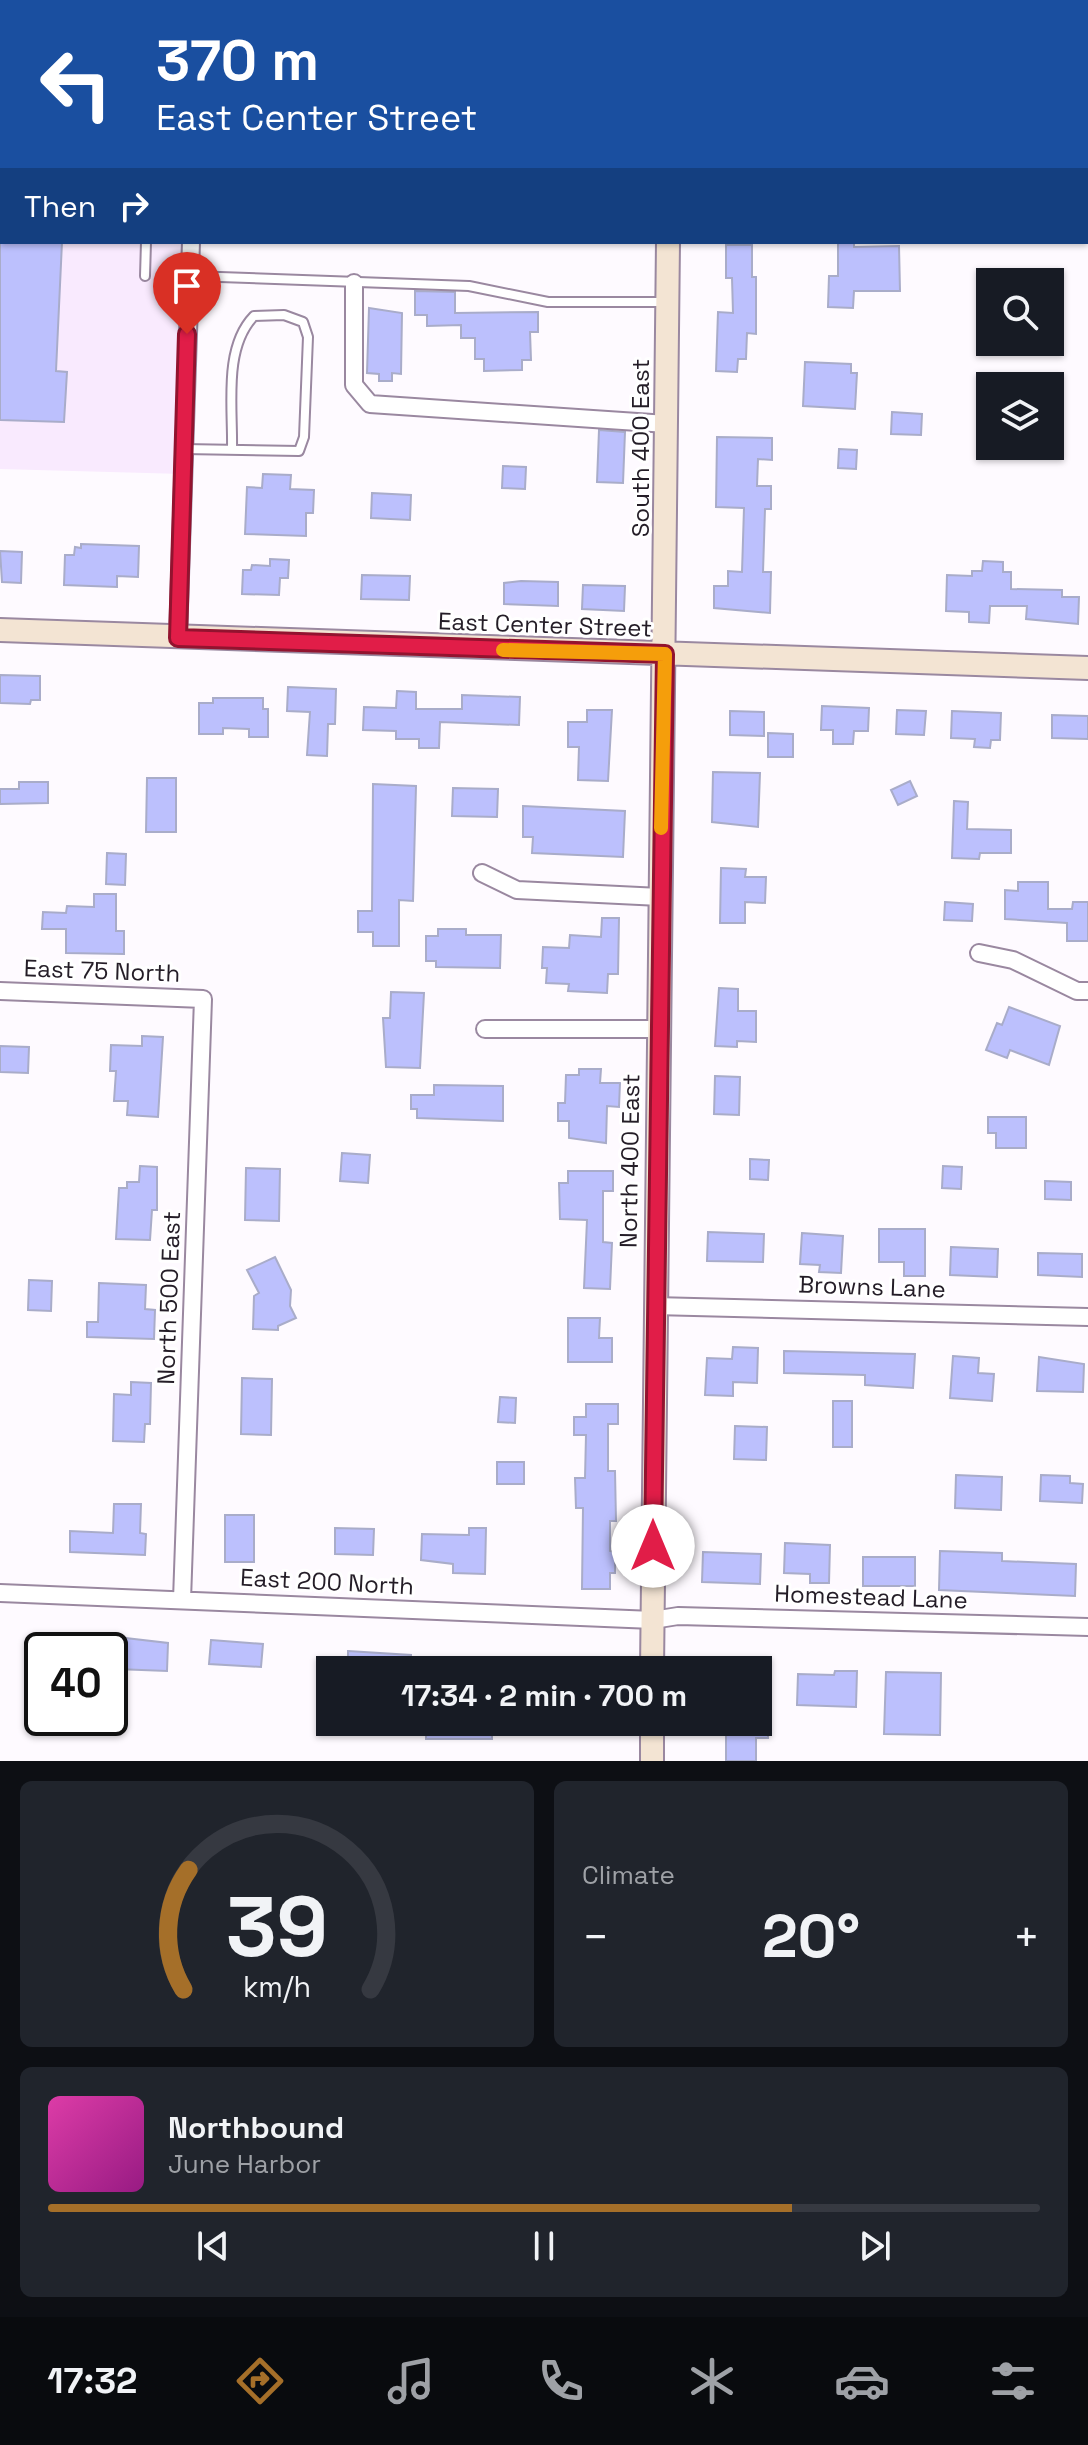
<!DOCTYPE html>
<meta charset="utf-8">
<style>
:root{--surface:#171b24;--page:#20242c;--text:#f1f3f6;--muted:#9ea1a6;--line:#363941;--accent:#a56f29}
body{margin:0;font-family:"Space Grotesk",sans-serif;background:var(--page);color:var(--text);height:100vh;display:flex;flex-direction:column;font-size:30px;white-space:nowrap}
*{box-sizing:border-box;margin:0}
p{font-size:26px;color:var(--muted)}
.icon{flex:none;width:44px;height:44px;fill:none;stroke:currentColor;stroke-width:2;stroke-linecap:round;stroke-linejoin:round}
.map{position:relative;height:1761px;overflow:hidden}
.panel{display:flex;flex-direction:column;gap:20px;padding:20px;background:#0d0f14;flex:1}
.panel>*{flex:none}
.banner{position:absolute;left:0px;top:0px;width:1088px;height:244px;box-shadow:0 2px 6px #0004;background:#1a4fa0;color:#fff;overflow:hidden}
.tools{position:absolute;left:976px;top:268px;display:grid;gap:16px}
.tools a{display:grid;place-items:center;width:88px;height:88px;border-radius:0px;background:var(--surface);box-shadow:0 2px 6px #0004;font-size:40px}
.speed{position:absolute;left:24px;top:1632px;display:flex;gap:16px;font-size:40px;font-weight:700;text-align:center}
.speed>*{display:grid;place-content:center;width:104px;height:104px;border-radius:50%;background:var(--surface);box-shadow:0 2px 6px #0004;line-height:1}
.speed .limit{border:4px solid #111;border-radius:12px;background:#fff;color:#111}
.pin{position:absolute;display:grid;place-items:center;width:68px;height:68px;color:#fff;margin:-82px -34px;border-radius:50% 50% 50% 0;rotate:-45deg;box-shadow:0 0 8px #0007}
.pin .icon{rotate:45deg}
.me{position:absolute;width:88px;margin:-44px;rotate:0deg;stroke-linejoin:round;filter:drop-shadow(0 0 6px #0008)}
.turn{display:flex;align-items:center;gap:28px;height:168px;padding:0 24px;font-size:36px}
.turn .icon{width:104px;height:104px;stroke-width:2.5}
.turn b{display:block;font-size:56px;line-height:68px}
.then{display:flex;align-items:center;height:76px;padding:0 24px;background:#0003;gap:16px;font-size:30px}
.big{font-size:60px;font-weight:700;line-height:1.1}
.panel .tile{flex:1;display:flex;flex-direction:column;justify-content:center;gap:12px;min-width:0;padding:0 28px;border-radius:12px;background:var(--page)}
.panel .dial{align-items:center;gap:0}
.dial svg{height:208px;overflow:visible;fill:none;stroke:var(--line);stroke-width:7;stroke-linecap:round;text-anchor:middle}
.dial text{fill:var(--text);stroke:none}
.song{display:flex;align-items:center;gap:24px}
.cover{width:96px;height:96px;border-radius:12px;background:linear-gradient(135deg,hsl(320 70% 55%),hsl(310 70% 35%))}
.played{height:8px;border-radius:4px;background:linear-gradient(90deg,var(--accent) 75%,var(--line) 75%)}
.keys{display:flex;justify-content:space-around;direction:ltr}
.heat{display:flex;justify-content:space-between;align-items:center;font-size:44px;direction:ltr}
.panel .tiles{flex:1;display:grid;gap:20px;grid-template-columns:1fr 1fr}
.tile:last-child{grid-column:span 2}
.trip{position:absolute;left:316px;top:1656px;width:456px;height:80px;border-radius:0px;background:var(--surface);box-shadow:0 2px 6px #0004;font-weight:700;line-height:80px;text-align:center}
.tabs{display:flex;height:128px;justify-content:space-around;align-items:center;background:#090b0e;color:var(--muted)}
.tabs .icon{width:56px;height:56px}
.tabs .current{color:var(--accent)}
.tabs b{font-size:36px;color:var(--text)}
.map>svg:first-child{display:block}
.built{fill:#f9eafe}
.building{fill:#bcc0fd;stroke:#a9acc9;stroke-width:2}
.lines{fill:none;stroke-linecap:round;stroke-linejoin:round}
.lane-casing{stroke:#9a88a0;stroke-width:12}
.street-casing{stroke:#9a88a0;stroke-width:20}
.secondary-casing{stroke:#9a88a0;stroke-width:26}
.lane{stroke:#fff;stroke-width:8}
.street{stroke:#fff;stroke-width:16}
.secondary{stroke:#f3e4d3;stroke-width:22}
.route-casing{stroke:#92132f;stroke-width:20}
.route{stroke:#e11d48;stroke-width:14}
.slow{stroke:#f59e0b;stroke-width:14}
.labels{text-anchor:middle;stroke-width:6;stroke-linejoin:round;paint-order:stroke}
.street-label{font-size:24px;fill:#241d27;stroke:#fff}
</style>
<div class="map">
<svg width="1088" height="1761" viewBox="0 0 1088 1761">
<rect width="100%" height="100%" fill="#fefaff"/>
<path class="built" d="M0,7L2,242H181L183,474L0,469Z"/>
<path class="building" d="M0,242H62L56,371L67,372L64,422L0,420Z
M838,242H854V247L899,246L900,291H854L853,308L828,307L829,276H838Z
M726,245H752V277H756V334L747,333L746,359H738L737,372L716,371L718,312L733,313L732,278H726Z
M415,291L455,292V313L538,312V332H530L531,360H522V370L484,371V359H475V338H461V325L427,326V315H415Z
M369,308L402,313L401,374L392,373V381H379V374L367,373Z
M805,362L851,364V373H857L855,409L803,406Z
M892,412L922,414L921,435L891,434Z
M599,430L625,432L623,483L597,482Z
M717,437L772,438V460L758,459L757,486H771V509H765L763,572H771L770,613L714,608V586H728V571L742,572L744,508L716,507Z
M839,449L857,450L856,469L838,468Z
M503,466L526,467L525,489L502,488Z
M263,474L291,475L290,489L314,490L313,513H306V536L245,534L247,487L262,488Z
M372,493L411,495L410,520L371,518Z
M81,544L139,546L138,577L117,576V587L64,585L65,555H74L75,547L81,548Z
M0,551L22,552L21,583L2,582Z
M270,559L289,560L288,578H280L279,595L242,594L243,570H251L252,565L270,566Z
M983,561L1003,562V572H1011V589L1062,590V597H1079L1078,624L1026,619L1027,606H990L989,623L969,622V612L946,611L947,575L972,576V571H982Z
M362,575L410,576L409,600L361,599Z
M521,581L558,582V606L504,604V583Z
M583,585L625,586L624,611L582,609Z
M0,675L40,676V700H31L30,704L0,703Z
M288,687L336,689L335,724H328L327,756L307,755L310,712L287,711Z
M397,691L416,692V709H462V695L520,697L519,725L440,722L439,748H419V739H396V731L363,730L364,707L396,708Z
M213,698H263V709H268V737H249V729L223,728V734H199V703H213Z
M822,706L869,708L868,731H854L853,744H833V730H821Z
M587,710H612L608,781L578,780L579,747H568V722H587Z
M897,710L926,711L924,735L896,734Z
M730,711L764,712V736L730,735Z
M952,711L1001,713L1000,740H991L990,748L974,747L975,739L951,738Z
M1052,715L1088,716V739L1052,738Z
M768,733L793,734V757H768Z
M713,772L760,773L758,827L712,822Z
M147,778H176V832H146Z
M910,781L917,796L898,805L891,790Z
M19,782H48V803L0,804V789H19Z
M373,784L416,786L413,901L399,900V946H373V932H358V911H372Z
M453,788L498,789L497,817L452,816Z
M954,801L968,802L967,829L1011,830V853H980L979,859L952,858Z
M523,806L625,811L623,857L532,853L533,837H523Z
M107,853L126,854L125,885L106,884Z
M721,868L746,869L745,877H766L765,903L745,902V923H720Z
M1018,882H1048V909H1072L1073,902H1088V941H1067V923L1005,919V890L1018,891Z
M94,894H116V931H124V954L66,953V929H42L43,912L66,913L67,906L94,907Z
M945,902L973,904L972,921L944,920Z
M602,918H619L618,974H608L607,993L568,991L569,984L546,983L547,968H542L543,947L569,948L570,935L601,937Z
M438,929H466V935H501L500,968L436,967V961H426V936H438Z
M719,988L738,989V1011H756V1042L737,1041V1047L715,1046Z
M391,992L424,993L420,1068L386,1067L383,1018H390Z
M1009,1007L1060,1026L1049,1065L1010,1050L1007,1058L986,1050L997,1023L1002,1025Z
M142,1036L163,1037L158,1117L127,1115L128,1101H114L116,1071H110L111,1045L142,1046Z
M0,1046L29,1047L28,1073L0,1072Z
M579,1069H601L600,1083H620L619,1107L607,1106L606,1143L569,1138V1121H558V1103H565L566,1075H579Z
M715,1076L740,1077L739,1115L714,1114Z
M434,1085L503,1086V1121L417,1118V1109H411V1095H434Z
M988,1117H1026V1148H996V1133H988Z
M342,1153L370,1155L368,1183L340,1181Z
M750,1159L769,1160L768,1180L750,1179Z
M140,1166L157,1167V1210H152L150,1240L116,1239L119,1188H127V1182H139Z
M943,1166L962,1167L961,1189L942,1188Z
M246,1168L280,1169L279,1221L245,1220Z
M568,1171H613V1191H603V1242L612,1243L610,1289L584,1288L587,1220L560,1219L559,1183H568Z
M1045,1181L1071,1182V1200L1045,1199Z
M879,1229H925V1276H904V1262H879Z
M708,1232L764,1234L763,1262L707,1261Z
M802,1233L843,1236L841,1273L819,1272L820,1265L800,1264Z
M951,1247L998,1249L997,1277L950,1275Z
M1038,1253L1082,1254V1277L1038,1275Z
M275,1257L291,1290L290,1306L296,1318L278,1326V1330L253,1329L254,1296L259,1293L247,1270Z
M29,1280L52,1281L51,1311L28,1310Z
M99,1283L146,1285L145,1309L155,1310L154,1339L87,1337V1322H98Z
M568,1318H600L599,1338H612V1362H568Z
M733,1347L758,1348L757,1383L733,1382V1396L705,1395L707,1358L732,1359Z
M784,1351L915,1354L913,1388L865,1385V1375L784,1373Z
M953,1356L979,1358L978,1373L994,1374L992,1401L950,1398Z
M1039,1357L1084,1364L1083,1392L1037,1391Z
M242,1378L272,1379L271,1435L241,1434Z
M131,1382L151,1383L150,1424H145L144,1442L113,1441L114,1394L131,1395Z
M500,1397L516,1398L515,1423L498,1422Z
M833,1401H852V1447H833Z
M586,1404H618V1424H608V1471H615L616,1521H610V1551L615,1552V1573H610V1589H582L583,1508H576L575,1478H585L586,1435H574V1417H586Z
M735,1426L767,1427L766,1460L734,1459Z
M497,1462H524V1484H497Z
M956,1475L1002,1477L1001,1510L955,1508Z
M1041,1475L1070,1476V1483L1083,1484L1082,1503L1040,1501Z
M114,1504H141L140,1533L146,1534L145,1555L70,1552V1531L113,1533Z
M225,1515H254V1562H225Z
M335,1528L374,1529L373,1555L335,1554Z
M469,1528H486L485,1574L453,1573V1564L421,1560L422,1534L469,1535Z
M785,1543L830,1545L829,1583H810V1574L784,1573Z
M940,1551L1002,1553V1561L1076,1564L1075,1596L939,1590Z
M703,1552L761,1554L760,1584L702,1582Z
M863,1557H915V1586H863Z
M117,1637L168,1643L167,1671L116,1669Z
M211,1640L263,1644L261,1667L209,1664Z
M348,1651L411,1655V1670H348Z
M29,1660H42V1684H28Z
M835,1671H857L856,1707L797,1705L798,1674L834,1675Z
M886,1672L941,1673L940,1735L884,1734Z
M426,1722H492V1739H426Z
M726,1722H768V1738H756V1761H726Z"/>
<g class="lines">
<defs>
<path id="lane" d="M145,276L146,242
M191,276L469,286L548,302H667
M184,449L299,451L304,437L308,337L303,322L284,315L254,316C223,348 233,407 232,449"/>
<path id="street" d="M199,2V0
M354,283V385L370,404L667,424
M178,638L191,242
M482,873L517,890L660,897
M979,953L1013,960L1077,991H1088
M0,991L203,999L182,1600
M485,1029H658
M654,1306L1088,1317
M0,1593L653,1620L678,1616L1088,1627"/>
<path id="secondary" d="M669,2V0
M0,630L1088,668
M652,1670L668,242
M652,1761V1722"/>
</defs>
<use href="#lane" class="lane-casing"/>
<use href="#street" class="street-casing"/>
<use href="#secondary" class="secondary-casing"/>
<use href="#lane" class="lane"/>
<use href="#street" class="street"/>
<use href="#secondary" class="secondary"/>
</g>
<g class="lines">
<defs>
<path id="route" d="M187,334L178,638L665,654L653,1546"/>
</defs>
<use href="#route" class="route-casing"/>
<use href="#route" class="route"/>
<path class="slow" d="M503,650L665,654L661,828"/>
</g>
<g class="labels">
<g class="street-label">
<text transform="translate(641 448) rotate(-90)" y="8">South 400 East</text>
<text transform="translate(545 625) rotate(2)" y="8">East Center Street</text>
<text transform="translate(102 971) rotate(2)" y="8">East 75 North</text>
<text transform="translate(630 1161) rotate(-89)" y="8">North 400 East</text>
<text transform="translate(872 1287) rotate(2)" y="8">Browns Lane</text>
<text transform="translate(169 1298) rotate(-88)" y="8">North 500 East</text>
<text transform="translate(327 1582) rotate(3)" y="8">East 200 North</text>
<text transform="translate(871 1597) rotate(2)" y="8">Homestead Lane</text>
</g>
</g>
</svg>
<div class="tools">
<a><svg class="icon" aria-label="search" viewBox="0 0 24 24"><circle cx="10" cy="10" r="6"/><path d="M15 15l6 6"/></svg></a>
<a><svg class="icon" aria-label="layers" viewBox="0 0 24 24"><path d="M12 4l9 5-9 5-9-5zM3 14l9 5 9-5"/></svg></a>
</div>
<div class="speed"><div class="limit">40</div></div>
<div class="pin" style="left:187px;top:334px;background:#d93025"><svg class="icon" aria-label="arrive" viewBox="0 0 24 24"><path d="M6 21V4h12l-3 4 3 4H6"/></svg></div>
<svg class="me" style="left:653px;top:1546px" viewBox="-20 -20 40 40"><circle r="19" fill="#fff"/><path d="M0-13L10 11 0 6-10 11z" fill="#e11d48"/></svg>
<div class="trip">17:34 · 2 min · 700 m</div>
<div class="banner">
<div class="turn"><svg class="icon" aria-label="left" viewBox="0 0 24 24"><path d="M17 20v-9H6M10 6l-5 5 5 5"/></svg><div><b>370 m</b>East Center Street</div></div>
<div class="then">Then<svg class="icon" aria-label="right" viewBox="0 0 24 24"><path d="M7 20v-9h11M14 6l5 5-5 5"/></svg></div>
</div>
</div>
<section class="panel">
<div class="tiles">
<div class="tile dial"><svg viewBox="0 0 100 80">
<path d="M14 69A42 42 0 1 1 86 69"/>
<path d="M14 69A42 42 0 0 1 16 23" stroke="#a56f29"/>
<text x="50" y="56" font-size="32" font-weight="700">39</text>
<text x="50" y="72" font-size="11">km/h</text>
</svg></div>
<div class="tile"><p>Climate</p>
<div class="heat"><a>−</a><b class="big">20°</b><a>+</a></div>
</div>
<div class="tile">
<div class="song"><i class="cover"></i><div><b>Northbound</b><p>June Harbor</p></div></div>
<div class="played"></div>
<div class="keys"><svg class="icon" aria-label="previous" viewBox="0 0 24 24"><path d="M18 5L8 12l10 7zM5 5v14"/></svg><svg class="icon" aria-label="pause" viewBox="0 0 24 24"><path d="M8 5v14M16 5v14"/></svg><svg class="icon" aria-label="next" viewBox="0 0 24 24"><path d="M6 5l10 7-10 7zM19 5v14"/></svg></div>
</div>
</div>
</section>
<nav class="tabs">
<b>17:32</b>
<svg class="icon current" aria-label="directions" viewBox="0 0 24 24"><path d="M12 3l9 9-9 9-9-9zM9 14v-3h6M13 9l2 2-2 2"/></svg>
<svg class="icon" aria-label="music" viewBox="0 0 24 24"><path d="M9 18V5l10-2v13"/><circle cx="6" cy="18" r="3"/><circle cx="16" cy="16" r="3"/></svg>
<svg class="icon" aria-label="phone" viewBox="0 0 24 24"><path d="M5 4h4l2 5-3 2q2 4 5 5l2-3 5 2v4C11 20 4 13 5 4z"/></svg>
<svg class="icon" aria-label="climate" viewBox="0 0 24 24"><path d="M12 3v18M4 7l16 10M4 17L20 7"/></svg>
<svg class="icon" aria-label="car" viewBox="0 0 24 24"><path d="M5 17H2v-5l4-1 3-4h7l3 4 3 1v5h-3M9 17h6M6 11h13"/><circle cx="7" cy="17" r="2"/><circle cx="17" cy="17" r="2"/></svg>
<svg class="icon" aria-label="filters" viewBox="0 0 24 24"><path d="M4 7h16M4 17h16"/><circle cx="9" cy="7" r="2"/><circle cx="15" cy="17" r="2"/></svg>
</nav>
